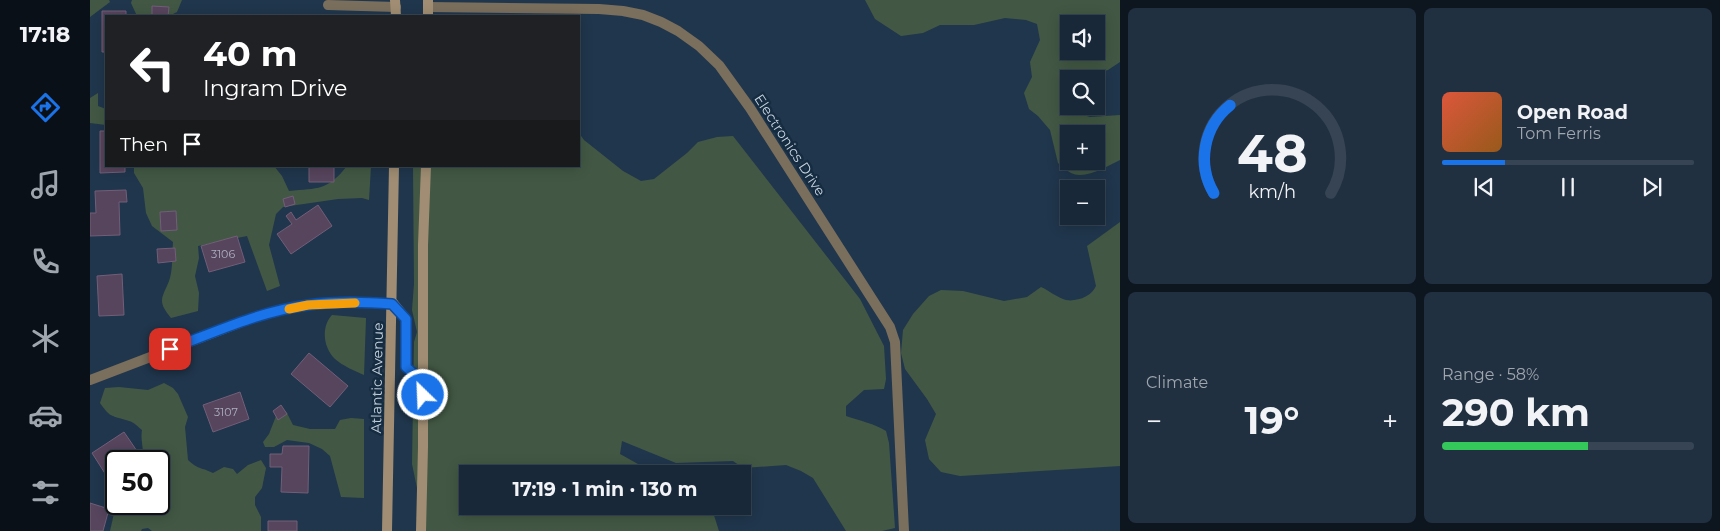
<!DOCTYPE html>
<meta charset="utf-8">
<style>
:root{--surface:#182839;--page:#213041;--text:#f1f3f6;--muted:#9fa6ae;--line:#364453;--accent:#1a73e8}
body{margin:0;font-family:Montserrat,sans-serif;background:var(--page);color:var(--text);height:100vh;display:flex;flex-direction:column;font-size:19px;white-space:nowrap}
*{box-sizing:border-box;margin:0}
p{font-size:16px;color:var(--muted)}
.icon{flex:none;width:28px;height:28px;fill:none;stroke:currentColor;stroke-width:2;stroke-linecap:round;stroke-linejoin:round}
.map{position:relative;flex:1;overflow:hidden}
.panel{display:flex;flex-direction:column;gap:8px;padding:8px;background:#0d161f;width:600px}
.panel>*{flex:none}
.banner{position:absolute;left:15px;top:15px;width:475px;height:152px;border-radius:0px;box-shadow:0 2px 12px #0003,0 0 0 1px var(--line);background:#202124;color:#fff;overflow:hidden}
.tools{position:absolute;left:970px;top:15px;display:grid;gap:10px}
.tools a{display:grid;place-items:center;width:45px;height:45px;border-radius:0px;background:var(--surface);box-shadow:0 2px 12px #0003,0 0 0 1px var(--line);font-size:25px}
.speed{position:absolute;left:15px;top:450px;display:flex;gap:10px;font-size:25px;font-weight:700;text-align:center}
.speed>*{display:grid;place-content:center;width:65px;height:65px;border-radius:50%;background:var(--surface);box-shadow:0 2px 12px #0003,0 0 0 1px var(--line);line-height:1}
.speed .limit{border:2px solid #111;border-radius:8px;background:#fff;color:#111}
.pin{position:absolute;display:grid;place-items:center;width:42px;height:42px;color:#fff;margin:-21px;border-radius:10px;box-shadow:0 2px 8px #0006}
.me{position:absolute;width:55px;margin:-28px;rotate:336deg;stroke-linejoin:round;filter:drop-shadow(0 0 4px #0008)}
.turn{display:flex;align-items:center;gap:18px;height:105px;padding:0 15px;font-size:22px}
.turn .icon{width:65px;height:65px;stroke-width:2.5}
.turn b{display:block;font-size:35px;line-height:42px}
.then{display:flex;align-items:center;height:48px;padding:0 15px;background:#0003;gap:10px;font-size:19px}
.big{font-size:38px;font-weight:700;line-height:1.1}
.panel .widget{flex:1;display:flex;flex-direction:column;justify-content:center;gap:8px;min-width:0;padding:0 18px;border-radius:8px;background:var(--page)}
.panel .dial{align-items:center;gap:0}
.dial svg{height:130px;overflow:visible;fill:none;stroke:var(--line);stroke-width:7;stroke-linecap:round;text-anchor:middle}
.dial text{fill:var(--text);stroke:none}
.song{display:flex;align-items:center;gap:15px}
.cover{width:60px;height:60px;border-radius:8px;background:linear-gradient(135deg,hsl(10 70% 55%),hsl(30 70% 35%))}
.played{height:5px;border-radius:2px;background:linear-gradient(90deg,var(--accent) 25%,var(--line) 25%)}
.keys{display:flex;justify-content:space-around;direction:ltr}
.heat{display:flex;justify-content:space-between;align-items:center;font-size:28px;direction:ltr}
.charge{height:8px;border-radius:4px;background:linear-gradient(90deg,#34c759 58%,var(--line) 0)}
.panel .tiles{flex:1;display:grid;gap:8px;grid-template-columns:repeat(2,1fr)}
.trip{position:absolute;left:369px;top:465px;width:292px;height:50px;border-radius:0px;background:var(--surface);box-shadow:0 2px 12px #0003,0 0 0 1px var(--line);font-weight:700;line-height:50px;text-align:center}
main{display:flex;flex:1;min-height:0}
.menu{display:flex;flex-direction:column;width:90px;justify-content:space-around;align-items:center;background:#0a1017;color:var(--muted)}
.menu .icon{width:35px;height:35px}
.menu .active{color:var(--accent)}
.menu b{font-size:22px;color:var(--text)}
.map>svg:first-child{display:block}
.green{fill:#425844;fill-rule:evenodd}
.building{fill:#57445d;stroke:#725e79}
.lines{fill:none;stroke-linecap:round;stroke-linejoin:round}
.street{stroke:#7a6e5d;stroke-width:10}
.secondary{stroke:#a08d73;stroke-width:10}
.route-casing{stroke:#114b97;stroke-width:12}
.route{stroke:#1a73e8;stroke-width:9}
.slow{stroke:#f59e0b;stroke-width:9}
.labels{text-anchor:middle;stroke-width:5;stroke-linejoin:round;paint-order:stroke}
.number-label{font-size:11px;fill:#acb1c1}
.street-label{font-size:14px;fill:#c8d5e2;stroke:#162c41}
</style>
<main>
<nav class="menu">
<b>17:18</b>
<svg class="icon active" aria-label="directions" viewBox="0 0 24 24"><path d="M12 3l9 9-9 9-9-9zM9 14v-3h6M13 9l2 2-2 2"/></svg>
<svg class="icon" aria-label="music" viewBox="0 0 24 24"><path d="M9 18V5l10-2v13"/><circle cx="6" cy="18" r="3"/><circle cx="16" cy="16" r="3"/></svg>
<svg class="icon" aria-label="phone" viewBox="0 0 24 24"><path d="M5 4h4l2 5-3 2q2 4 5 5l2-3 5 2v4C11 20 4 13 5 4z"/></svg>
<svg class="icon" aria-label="climate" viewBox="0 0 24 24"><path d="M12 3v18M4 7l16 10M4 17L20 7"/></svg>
<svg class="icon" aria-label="car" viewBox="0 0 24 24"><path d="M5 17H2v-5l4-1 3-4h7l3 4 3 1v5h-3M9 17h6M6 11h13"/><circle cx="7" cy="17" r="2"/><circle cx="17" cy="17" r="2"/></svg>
<svg class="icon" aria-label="filters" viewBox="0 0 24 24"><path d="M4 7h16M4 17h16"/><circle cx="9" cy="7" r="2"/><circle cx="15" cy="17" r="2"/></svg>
</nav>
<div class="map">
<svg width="1030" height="531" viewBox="0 0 1030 531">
<rect width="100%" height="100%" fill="#20364c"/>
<path class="green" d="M0,0H19L20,2L0,17Z
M42,0H92L87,12L79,16H47L41,3Z
M775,0H1030V62L1018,70L992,76L988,79H979L977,110L1000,117L1030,115V160C1018,166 995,180 981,173C977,171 972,166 968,163L960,130L948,116L939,109L934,93L942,77L940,62L950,40L947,24L936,20L915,18L884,25H850L833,33L811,36L785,19ZM979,24H1006V51H979ZM979,134H1006V161H979Z
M8,93V106L16,109V125L0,123V98Z
M489,133L494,140L533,171L551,181L564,179L597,153L608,142L627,137L643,136L770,299L794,346L796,379L794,389L774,390L756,406V416C770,421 783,423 796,431L799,443L805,528L792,531H756L723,478L711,471L696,465L653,468L643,461L586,463L532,441L530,454L566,474H378V506H621L629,531H331L328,493L322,464L324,342L327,332L322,310L324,284L323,166H489Z
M44,166H184L192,176L199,191C229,188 237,191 257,166H281L279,200L272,198L248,199L193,207L186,214L179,245L190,286L177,291L157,236L108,246L109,258L105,276L109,293L108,311L81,318C65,299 74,297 80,278C83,267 82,253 83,242L62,226L56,213L53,188L44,173Z
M1030,222V466L870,476L851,472L839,459L835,440L846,414L837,399L815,369L811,353L813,330L823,314L839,296L851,290L873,291L914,301L937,297L951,287C958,290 968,298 976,300C987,302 1002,296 1006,286L997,246Z
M242,315L276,318L274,375C265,371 253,366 245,359C233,347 231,327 242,315Z
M74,383L83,388L88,394L98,417L95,427L98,460C109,470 111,467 123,473L134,467L143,469L147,474L158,465L171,460L176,468L172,488L165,497V505L171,517V531H62L58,528L52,529L51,531H20L25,509L17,499L16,486L26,477V504H69V461H52C55,451 50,441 52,430C48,427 44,422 39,421C22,415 21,419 10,403L15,388L29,387L58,390Z
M190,406L197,413L203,425L220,429H245L250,420L261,418L274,419V498L251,497L240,456L232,449L219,443L197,440L184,447H175L173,442L179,434Z"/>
<path class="building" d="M62,6L79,7L78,16H62Z
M12,11H36V16H16V52H12Z
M10,131H16V166H35V172L10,173Z
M219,166H244V182H219Z
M36,190L37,202H29L30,235L0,236V213H6L5,191Z
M203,196L205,204L195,207L193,199Z
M228,205L242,226L201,254L187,234L202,224L196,216L201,212L206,220Z
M86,211L87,230L71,231L70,212Z
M147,236L155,262L119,272L111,246Z
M85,248L86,261L68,263L67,249Z
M32,274L34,315L9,316L7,276Z
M219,353L258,386L240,407L201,374Z
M150,392L159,419L123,432L113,405Z
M191,405L197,414L188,420L183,411Z
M34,432L49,454L38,461H26V469L16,475L2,453Z
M193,446H219L218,493L191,492L192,467H180V454H192Z
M26,490V498L21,499L19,491Z
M0,503L19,509L13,531H0Z
M178,521H207V531H178Z"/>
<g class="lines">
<path class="street" d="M238,5L306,7
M338,7L509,9L533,11L553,15L571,22L588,31L609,46L629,65L660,108L800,327L805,342L814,531
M0,380L157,320L191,310L219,305L250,303H303"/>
<path class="secondary" d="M305,0L306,16
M338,16V0
M303,303L316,319V367L333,382
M297,531L304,166
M331,531L333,447V245L336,166"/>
</g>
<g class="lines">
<defs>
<path id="route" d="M80,349C125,332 171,311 218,305C246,301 275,302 302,304L316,319V367L333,382V395"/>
</defs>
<use href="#route" class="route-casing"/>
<use href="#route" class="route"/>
<path class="slow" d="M199,309L218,305L265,303"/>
</g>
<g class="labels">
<g class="number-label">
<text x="133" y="258">3106</text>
<text x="136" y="416">3107</text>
</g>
<g class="street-label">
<text transform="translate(700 145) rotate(57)" y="5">Electronics Drive</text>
<text transform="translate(287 378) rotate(-89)" y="5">Atlantic Avenue</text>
</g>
</g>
</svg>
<div class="tools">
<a><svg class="icon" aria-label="sound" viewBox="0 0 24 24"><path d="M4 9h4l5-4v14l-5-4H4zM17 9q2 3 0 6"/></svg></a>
<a><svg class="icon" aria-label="search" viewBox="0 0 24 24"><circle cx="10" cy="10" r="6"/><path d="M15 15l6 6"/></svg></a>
<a>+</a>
<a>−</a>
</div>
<div class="speed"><div class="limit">50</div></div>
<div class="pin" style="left:80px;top:349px;background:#d93025"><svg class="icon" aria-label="arrive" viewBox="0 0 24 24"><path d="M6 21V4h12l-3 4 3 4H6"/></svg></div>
<svg class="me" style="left:333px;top:395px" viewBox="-20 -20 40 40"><circle r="17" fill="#1a73e8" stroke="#fff" stroke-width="3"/><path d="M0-11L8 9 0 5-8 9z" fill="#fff"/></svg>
<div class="trip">17:19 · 1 min · 130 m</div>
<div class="banner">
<div class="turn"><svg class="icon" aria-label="left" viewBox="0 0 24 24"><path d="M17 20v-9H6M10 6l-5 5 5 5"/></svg><div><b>40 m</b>Ingram Drive</div></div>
<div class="then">Then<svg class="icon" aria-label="arrive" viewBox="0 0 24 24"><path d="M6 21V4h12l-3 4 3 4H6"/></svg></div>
</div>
</div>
<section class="panel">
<div class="tiles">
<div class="widget dial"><svg viewBox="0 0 100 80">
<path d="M14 69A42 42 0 1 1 86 69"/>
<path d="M14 69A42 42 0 0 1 24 15" stroke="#1a73e8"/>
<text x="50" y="56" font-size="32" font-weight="700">48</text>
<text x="50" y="72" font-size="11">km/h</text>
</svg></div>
<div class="widget">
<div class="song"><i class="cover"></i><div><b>Open Road</b><p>Tom Ferris</p></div></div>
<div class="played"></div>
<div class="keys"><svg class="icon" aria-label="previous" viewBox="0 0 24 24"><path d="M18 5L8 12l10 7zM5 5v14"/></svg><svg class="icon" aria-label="pause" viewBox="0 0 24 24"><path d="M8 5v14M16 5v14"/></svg><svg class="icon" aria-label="next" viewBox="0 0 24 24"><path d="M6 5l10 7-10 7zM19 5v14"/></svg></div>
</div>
<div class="widget"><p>Climate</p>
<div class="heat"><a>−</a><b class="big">19°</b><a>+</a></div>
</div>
<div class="widget"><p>Range · 58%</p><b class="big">290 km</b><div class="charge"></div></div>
</div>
</section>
</main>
